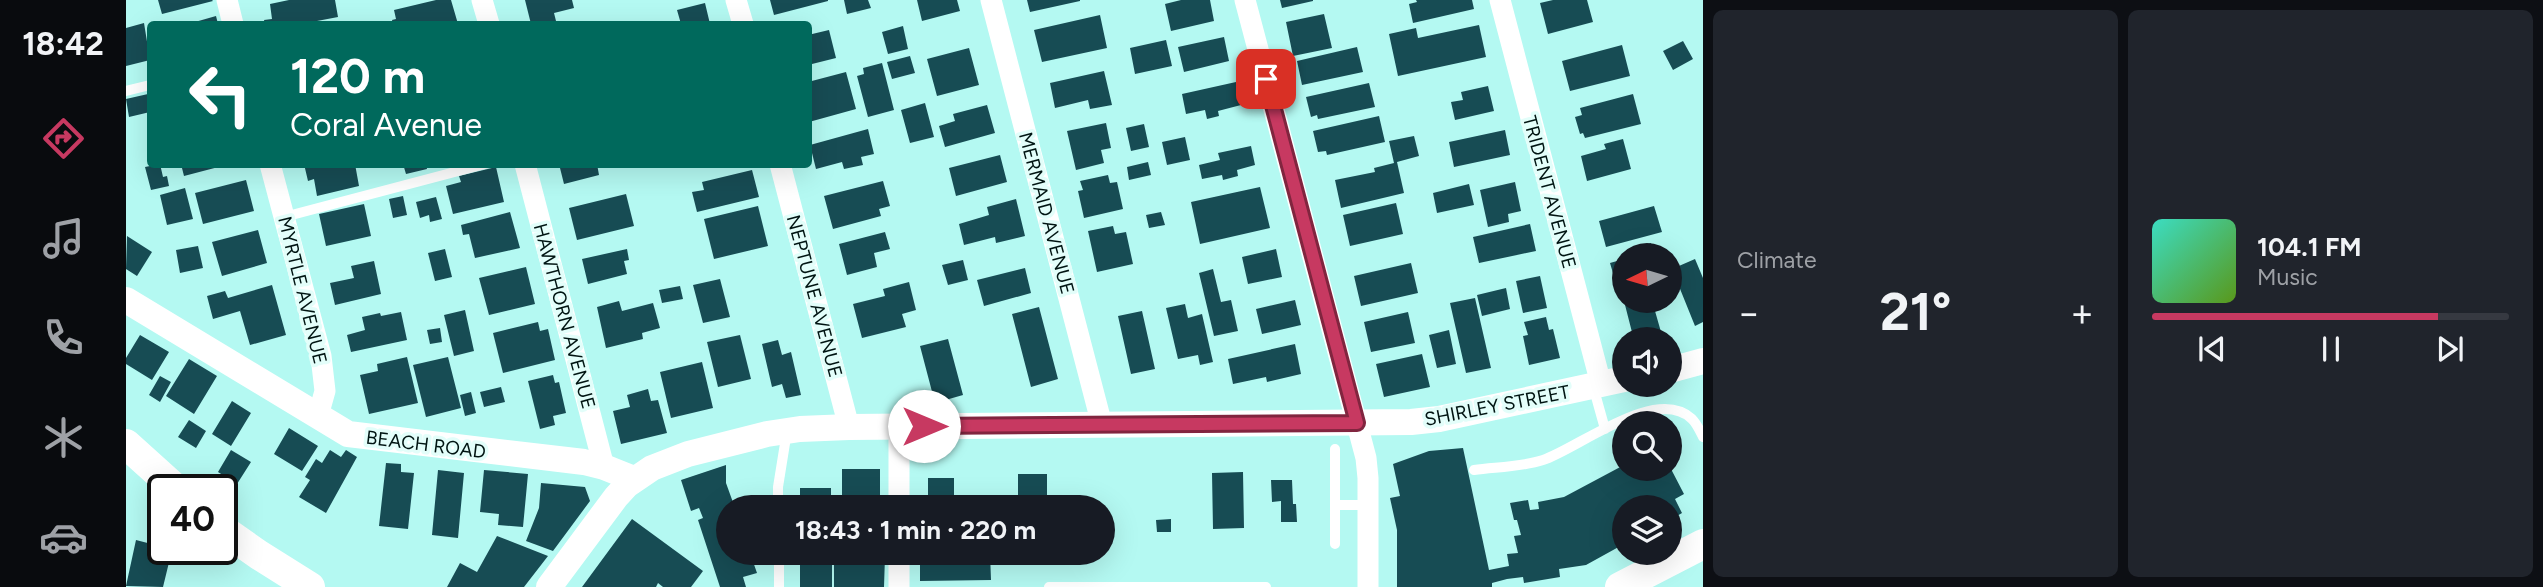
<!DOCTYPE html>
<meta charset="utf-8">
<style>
:root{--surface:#171b24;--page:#20242c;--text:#f1f3f6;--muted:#9ea1a6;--line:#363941;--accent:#c73961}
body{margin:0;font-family:Figtree,sans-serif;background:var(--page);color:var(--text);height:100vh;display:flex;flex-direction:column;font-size:26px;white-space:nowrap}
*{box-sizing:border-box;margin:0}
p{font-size:23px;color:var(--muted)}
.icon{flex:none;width:38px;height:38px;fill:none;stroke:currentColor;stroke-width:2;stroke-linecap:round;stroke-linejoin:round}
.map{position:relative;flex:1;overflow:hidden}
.panel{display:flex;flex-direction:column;gap:10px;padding:10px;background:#0d0f14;width:840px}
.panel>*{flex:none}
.guide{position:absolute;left:21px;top:21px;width:665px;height:147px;border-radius:7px;box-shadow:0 7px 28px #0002;background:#00695c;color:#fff;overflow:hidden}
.needle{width:46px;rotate:265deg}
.buttons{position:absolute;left:1486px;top:243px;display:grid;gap:14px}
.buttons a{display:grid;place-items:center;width:70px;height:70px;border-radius:50%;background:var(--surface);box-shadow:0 7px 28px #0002;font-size:35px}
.speed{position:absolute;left:21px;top:474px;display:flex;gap:14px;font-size:35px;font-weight:700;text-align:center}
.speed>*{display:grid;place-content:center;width:91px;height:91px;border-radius:50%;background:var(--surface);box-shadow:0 7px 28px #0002;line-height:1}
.speed .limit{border:4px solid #111;border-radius:10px;background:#fff;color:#111}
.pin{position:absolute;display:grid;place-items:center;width:60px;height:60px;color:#fff;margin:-30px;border-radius:14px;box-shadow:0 4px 10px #0006}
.me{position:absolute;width:77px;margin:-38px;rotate:90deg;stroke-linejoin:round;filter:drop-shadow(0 0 5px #0008)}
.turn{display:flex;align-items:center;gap:24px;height:147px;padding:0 28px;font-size:32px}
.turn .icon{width:91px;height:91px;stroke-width:2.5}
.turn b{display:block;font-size:49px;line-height:60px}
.big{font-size:52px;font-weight:700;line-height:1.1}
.panel .card{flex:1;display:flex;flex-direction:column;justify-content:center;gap:10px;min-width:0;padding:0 24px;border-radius:10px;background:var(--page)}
.song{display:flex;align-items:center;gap:21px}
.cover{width:84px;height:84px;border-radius:10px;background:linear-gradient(135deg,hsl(170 70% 55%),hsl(90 70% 35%))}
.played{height:7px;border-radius:4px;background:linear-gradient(90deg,var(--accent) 80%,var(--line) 80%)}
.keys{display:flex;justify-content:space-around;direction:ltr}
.heat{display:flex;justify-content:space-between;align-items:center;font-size:38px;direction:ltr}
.panel .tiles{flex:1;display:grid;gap:10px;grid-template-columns:repeat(2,1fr)}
.trip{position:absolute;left:590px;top:495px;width:399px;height:70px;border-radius:35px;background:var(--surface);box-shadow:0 7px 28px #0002;font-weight:700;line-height:70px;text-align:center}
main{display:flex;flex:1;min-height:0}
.tabs{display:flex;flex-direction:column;width:126px;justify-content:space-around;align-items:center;background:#090b0e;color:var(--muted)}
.tabs .icon{width:49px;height:49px}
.tabs .current{color:var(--accent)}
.tabs b{font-size:32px;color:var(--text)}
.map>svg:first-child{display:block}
.building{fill:#174c54}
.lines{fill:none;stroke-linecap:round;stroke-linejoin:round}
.service{stroke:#fff;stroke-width:10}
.minor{stroke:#fff;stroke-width:21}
.tertiary{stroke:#fff;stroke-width:26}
.secondary{stroke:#fff;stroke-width:30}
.route-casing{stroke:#81253f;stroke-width:18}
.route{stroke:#c73961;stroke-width:12}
.labels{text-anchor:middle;stroke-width:7;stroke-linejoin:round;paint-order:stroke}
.street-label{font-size:19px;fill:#001412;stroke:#e3fefa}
</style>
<main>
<nav class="tabs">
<b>18:42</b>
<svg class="icon current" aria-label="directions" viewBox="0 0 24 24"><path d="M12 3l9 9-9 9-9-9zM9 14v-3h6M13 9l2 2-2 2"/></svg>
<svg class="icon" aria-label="music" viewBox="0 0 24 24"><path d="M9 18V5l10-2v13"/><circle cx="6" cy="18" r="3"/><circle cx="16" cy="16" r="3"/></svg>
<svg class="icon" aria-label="phone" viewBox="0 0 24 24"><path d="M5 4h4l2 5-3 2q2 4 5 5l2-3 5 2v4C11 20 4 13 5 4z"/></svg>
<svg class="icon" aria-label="climate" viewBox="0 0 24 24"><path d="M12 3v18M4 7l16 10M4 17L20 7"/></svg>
<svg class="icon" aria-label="car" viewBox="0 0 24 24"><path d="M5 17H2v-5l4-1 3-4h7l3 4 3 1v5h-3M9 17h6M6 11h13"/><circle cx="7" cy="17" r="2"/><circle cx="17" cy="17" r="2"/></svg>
</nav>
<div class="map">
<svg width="1577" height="587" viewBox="0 0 1577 587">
<rect width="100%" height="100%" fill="#b4f9f2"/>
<path class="building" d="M32,0H86L87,1L36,14Z
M163,0H209L212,17L191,21V24H139L138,20L146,19L144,4Z
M310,0H325L332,24H267L266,20L270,19L268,10Z
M399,0H446L448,8L428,13L430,21L405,24Z
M644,0H702V1L648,15Z
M718,0H742L745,8L721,14Z
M791,0H831L834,11L796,21Z
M901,0H954V1L904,12Z
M1055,0H1084L1088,21L1045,31L1039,4Z
M1154,0H1187V1L1156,8Z
M1290,0H1346L1348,9L1287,23L1283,4L1291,2Z
M1427,0H1461L1467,22L1422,34L1414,3Z
M579,3L584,24H555L551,10Z
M1198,14L1206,48L1167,56L1160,22Z
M974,15L981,48L916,62L908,30Z
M90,16L92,24H62Z
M18,23L24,60L0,66V28Z
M1353,25L1360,57L1272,76L1263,34L1290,28L1292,38Z
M777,26L782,49L762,54L756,32Z
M703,30L710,58L682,65V35Z
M1098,37L1103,61L1058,72L1052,47Z
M1040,40L1046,66L1009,74L1004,48Z
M1557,41L1567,59L1547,70L1537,51Z
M1496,45L1504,76L1444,91L1436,61Z
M1231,47L1237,72L1176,85L1171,61Z
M843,48L853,85L811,96L801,59Z
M784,56L789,73L766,79L761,62Z
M756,63L768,110L742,117L731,76L738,74L737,68Z
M978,71L986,105L964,109L962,100L929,108L924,83Z
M720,72L730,109L683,122L682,82Z
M1110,82L1115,105L1092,111L1093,116L1081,119L1079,110L1060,114L1056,94Z
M1243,83L1249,107L1192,119L1191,115L1185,117L1180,97Z
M1362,86L1368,111L1329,120L1325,102L1337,100L1335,92Z
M22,94L24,112L3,117L0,99Z
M1507,94L1515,124L1459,138L1457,133L1454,134L1449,117L1456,115L1454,108Z
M799,103L808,137L784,143L775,110Z
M861,105L869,133L819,147L813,126L829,121L827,114Z
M1253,116L1259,142L1201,155L1200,151L1192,152L1187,131Z
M980,123L985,148L975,150L978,163L950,170L941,131Z
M1018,124L1023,147L1005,151L1000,128Z
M742,129L748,154L735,157L737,165L718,169L716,162L690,169L684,145Z
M1379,130L1384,155L1328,167L1323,142Z
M1288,136L1293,156L1271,162L1278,193L1215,208L1209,180L1249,172L1248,168L1268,163L1263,141Z
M1059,137L1064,160L1041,165L1036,142Z
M1497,139L1505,169L1461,181L1455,156L1480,149L1478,144Z
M1125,146L1129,165L1111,170L1112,176L1097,180L1096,175L1076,179L1073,165L1094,160L1092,153Z
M874,155L881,182L830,196L823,168Z
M1022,162L1025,175L1003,180L1001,167Z
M34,164L37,177L41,176L43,186L25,190L19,167Z
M55,164H100V165L58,176Z
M178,164H229L233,186L191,196L188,179L182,181Z
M277,164H300L301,169L280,174Z
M433,164H471L473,175L438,184Z
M370,167L378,202L327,214L320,186L335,182L333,176Z
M626,170L633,197L571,212L566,192L578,190L576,182Z
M982,175L984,183L991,182L997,209L958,218L952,191L957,190L954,181Z
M120,180L128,211L77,224L69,193Z
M757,181L764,206L753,209L755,216L707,229L698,196Z
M1389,182L1395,211L1382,214L1383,222L1362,227L1354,190Z
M1343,184L1348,205L1311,213L1307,193Z
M1134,187L1144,228L1074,244L1065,202Z
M59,188L67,219L41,225L34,195Z
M500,194L508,226L451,240L443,208Z
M277,196L281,215L267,218L263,199Z
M310,197L316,219L304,222L303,215L294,218L290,202Z
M890,199L899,236L870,243L869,237L838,245L833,224L863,215L861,207Z
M1270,203L1277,234L1224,246L1217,215Z
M238,204L245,236L200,246L193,214Z
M632,206L642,246L588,259L578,219Z
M1528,206L1536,232L1480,247L1473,221Z
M384,212L394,248L349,258L343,234L337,235L335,225Z
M1035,212L1039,225L1023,228L1020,215Z
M1404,224L1410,251L1353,263L1347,237Z
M987,226L989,234L1000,232L1007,264L971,272L962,231Z
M132,230L141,263L96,276L86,242Z
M759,232L764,249L748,253L751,267L721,275L713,244Z
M1,236L26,252L11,276L0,269Z
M1525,243L1529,256H1508L1506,248Z
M72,246L77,268L54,273L50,250Z
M319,249L326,277L309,281L302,253Z
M501,249L503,260L498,261L501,274L462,284L456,259Z
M1150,249L1156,277L1122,284L1116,257Z
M1498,259V278L1489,280L1484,263Z
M1569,259L1577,278V322L1569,326L1546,269Z
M837,260L842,280L822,285L816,265Z
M248,261L255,294L209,305L204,283L228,278L225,266Z
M1285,263L1292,293L1235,306L1228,276Z
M400,267L409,304L363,315L353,278Z
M899,268L905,293L858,306L851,280Z
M1087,269L1095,302L1105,300L1112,331L1088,336L1073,273Z
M1414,276L1421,308L1397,313L1390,281Z
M594,279L604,317L577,323L567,285Z
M783,282L790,310L776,314L780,327L736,338L727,304L759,296L757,289Z
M146,285L160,335L124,345L114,311L87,319L81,296L99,291L102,298Z
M554,286L557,299L536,303L533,290Z
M1380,288L1384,309L1356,316L1351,295Z
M1349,298L1365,368L1340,373L1324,303Z
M1169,300L1175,325L1136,334L1130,309Z
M493,301L496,311L527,303L534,328L516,333L517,339L480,348L471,307Z
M1498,301H1530L1532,310L1529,311L1535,332L1508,340Z
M1059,304L1062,318L1076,314L1087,362L1074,365L1072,355L1052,359L1040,308Z
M913,307L932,379L905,387L886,314Z
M339,310L348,351L328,356L318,315Z
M1016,311L1029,369L1005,374L992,316Z
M275,312L281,340L225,352L221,335L239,330L236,317L254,313L255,316Z
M1282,312L1289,343L1245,352L1238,322Z
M1420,317L1423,330L1427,329L1434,358L1403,365L1397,336L1402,335L1398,322Z
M412,322L414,331L422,329L429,360L377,373L367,333Z
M314,328L316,342L304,344L301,330Z
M1323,330L1330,364L1311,368L1303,335Z
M14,335L43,352L26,380L0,364V358Z
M614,335L625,379L592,387L581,342Z
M822,339L837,395L809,403L794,346Z
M652,340L656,355L665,352L675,395L660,398L656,384L646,387L636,344Z
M1169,344L1175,374L1141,382L1140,377L1107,384L1102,359Z
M1296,354L1304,387L1258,397L1250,364Z
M281,357L292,403L243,414L234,375L252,371L251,364Z
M322,357L335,408L300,417L287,365Z
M63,359L91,376L68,414L40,396Z
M576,362L587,408L545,418L534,372Z
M427,375L429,383L433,382L440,413L427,416L429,425L414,429L402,381Z
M34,376L45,382L34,402L23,395Z
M375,387L379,402L358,407L354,392Z
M522,389L525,401L532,400L541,433L495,444L487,411L504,407L501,395Z
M345,392L350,413L339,416L334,395Z
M106,401L125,413L105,446L86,434Z
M63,420L80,431L70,448L52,437Z
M163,428L192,446L176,471L148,454Z
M1337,448L1363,570L1383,566L1381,554L1392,553L1388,536L1395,535L1391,520H1388L1384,503L1402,500L1404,510L1413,509L1412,502L1438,497L1498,465V469H1545L1558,494L1549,499L1556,513L1544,520V508H1498V544L1460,565L1433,569L1434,577L1398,583L1397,577L1381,579L1366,583V587H1271V530L1264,498L1274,496L1267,464L1303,451Z
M105,450L125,462L111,484L92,472Z
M204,450L215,457L220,450L231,457L200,513L173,497L184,480L179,477L190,459L196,463Z
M260,463L275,464V472L288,473L282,529L253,526Z
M600,465V483L609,508H602V553H624L631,573L617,577L620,587H594L572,520L577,518L573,508L565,511L555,480Z
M716,469H754V508H716Z
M312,470L338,473L332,538L306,535Z
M358,470L402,474L397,527L372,525L373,514L354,512Z
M1117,472L1118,528L1087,529L1086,473Z
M892,474H921V508H886L885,495H892Z
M802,478H828V508H796V497H802Z
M1145,480H1166L1167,504H1170L1171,522H1155V501L1146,502Z
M415,483L459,487L464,501L427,551L400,541L413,508Z
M674,488H705V508H674Z
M506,519L577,571L565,587H537L532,583L530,587H456Z
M1045,519V532H1031L1030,520Z
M371,536L422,556L398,587H321L334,563L351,572Z
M10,540L37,547V550H46L37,587L0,586Z
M674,553H706V587H674Z
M708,553L759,556L758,587H708Z
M794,553H864L865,580L794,581Z"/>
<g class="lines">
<path class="service" d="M0,91L24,85
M158,217L359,164
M1467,386L1479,429
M1209,449V544
M1348,470C1371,467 1396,467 1417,460C1453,448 1530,385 1566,419C1571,424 1574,431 1577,437
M1209,505H1242
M652,508V487L661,431
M653,553V587
M923,587H1140"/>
<path class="minor" d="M101,0L107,24
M356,0L363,24
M610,0L617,24
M865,0L976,425
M1119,0L1240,458L1242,478V587
M1374,0L1475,384
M144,164L195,356L199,391L192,416
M399,164L478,467
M654,164L723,427
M773,426V508
M773,553V587"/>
<path class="tertiary" d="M0,300L222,434L458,462L478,467L508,479
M1544,370L1577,361
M423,587L490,497L501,485L526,468L562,454L641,434L674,429L723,427L1285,422L1313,419L1498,379"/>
<path class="secondary" d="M0,444L51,490
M96,529L133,555L184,587
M1494,587L1577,544"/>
</g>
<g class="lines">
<defs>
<path id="route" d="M798,426L1231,423L1140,79"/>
</defs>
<use href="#route" class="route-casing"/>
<use href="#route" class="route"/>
</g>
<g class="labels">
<g class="street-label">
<text transform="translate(1424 192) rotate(75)" y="7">TRIDENT AVENUE</text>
<text transform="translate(921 213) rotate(75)" y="7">MERMAID AVENUE</text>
<text transform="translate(177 290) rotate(76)" y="7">MYRTLE AVENUE</text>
<text transform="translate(689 296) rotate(75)" y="7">NEPTUNE AVENUE</text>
<text transform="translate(439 316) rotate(75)" y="7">HAWTHORN AVENUE</text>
<text transform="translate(1371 405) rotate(-11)" y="7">SHIRLEY STREET</text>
<text transform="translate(300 444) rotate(7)" y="7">BEACH ROAD</text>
</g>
</g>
</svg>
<div class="buttons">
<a><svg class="needle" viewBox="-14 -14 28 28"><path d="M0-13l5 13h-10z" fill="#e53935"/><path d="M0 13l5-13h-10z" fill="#9ea1a6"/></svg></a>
<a><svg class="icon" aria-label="sound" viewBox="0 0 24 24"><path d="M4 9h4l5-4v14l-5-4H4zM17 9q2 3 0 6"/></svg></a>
<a><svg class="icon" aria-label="search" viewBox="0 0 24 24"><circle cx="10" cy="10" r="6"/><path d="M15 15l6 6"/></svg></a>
<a><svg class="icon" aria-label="layers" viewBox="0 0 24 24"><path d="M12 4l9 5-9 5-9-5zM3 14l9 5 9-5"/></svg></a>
</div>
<div class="speed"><div class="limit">40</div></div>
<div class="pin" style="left:1140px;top:79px;background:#d93025"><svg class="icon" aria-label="arrive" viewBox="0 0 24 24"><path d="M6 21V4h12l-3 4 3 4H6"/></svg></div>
<svg class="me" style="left:798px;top:426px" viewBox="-20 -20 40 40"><circle r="19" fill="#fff"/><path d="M0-13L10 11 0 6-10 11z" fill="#c73961"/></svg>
<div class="trip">18:43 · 1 min · 220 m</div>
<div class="guide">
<div class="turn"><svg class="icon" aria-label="left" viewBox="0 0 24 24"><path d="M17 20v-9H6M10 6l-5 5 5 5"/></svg><div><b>120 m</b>Coral Avenue</div></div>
</div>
</div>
<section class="panel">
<div class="tiles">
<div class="card"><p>Climate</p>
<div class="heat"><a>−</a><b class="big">21°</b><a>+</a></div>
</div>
<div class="card">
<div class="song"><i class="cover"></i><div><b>104.1 FM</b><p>Music</p></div></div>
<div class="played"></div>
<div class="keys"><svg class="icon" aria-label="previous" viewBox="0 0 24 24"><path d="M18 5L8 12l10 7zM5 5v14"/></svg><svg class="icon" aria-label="pause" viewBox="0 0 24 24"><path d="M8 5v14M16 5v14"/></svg><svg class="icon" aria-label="next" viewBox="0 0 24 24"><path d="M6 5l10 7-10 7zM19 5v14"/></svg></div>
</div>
</div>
</section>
</main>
